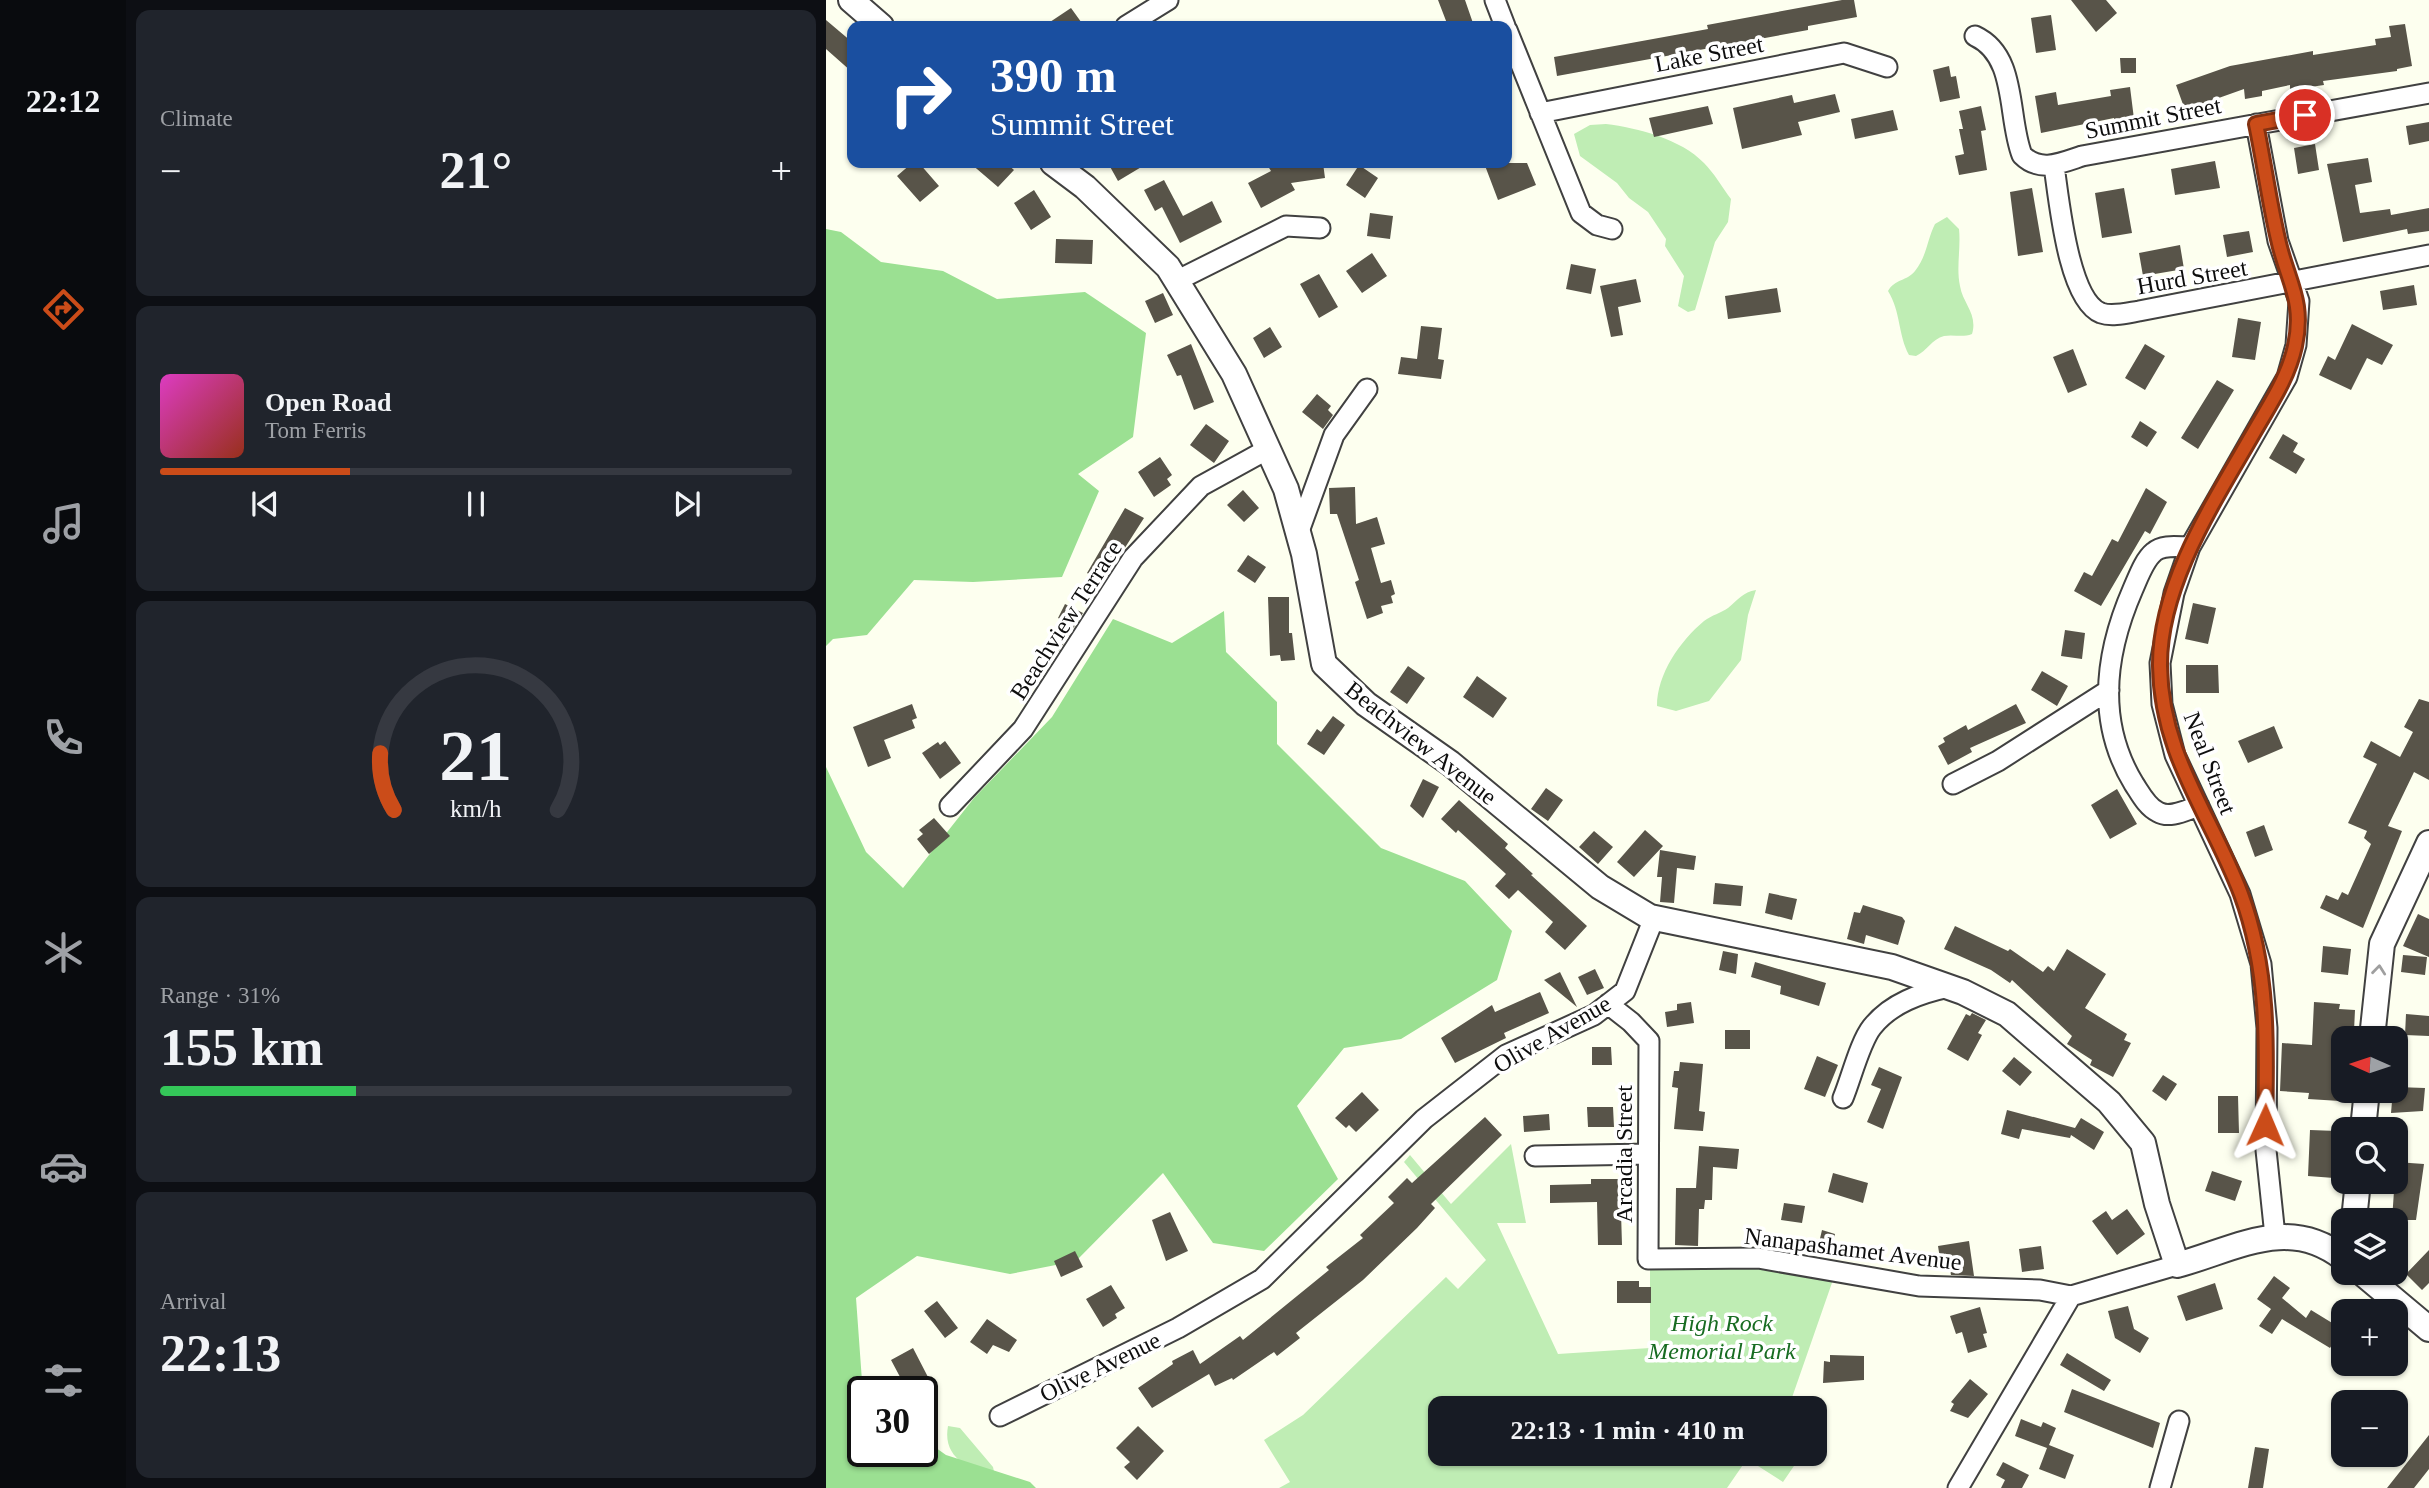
<!DOCTYPE html>
<meta charset="utf-8">
<style>
:root{--surface:#171b24;--page:#20242c;--text:#f1f3f6;--muted:#9ea1a6;--line:#363941;--accent:#cb4c19}
body{margin:0;font-family:"Times New Roman",serif;background:var(--page);color:var(--text);height:100vh;display:flex;flex-direction:column;font-size:26px;white-space:nowrap}
*{box-sizing:border-box;margin:0}
p{font-size:23px;color:var(--muted)}
.icon{flex:none;width:38px;height:38px;fill:none;stroke:currentColor;stroke-width:2;stroke-linecap:round;stroke-linejoin:round}
.map{position:relative;flex:1;overflow:hidden}
.details{display:flex;flex-direction:column;gap:10px;padding:10px;background:#0d0f14;width:700px}
.details>*{flex:none}
.banner{position:absolute;left:21px;top:21px;width:665px;height:147px;border-radius:14px;box-shadow:0 2px 5px #0004;background:#1a4fa0;color:#fff;overflow:hidden}
.needle{width:46px;rotate:273deg}
.controls{position:absolute;left:1505px;top:1026px;display:grid;gap:14px}
.controls a{display:grid;place-items:center;width:77px;height:77px;border-radius:14px;background:var(--surface);box-shadow:0 2px 5px #0004;font-size:35px}
.speed{position:absolute;left:21px;top:1376px;display:flex;gap:14px;font-size:35px;font-weight:700;text-align:center}
.speed>*{display:grid;place-content:center;width:91px;height:91px;border-radius:50%;background:var(--surface);box-shadow:0 2px 5px #0004;line-height:1}
.speed .limit{border:4px solid #111;border-radius:10px;background:#fff;color:#111}
.pin{position:absolute;display:grid;place-items:center;width:60px;height:60px;color:#fff;margin:-30px;border:4px solid #fff;border-radius:50%;box-shadow:0 2px 7px #0007}
.me{position:absolute;width:77px;margin:-38px;rotate:1deg;stroke-linejoin:round;filter:drop-shadow(0 0 5px #0008)}
.turn{display:flex;align-items:center;gap:24px;height:147px;padding:0 28px;font-size:32px}
.turn .icon{width:91px;height:91px;stroke-width:2.5}
.turn b{display:block;font-size:49px;line-height:60px}
.big{font-size:52px;font-weight:700;line-height:1.1}
.details .card{flex:1;display:flex;flex-direction:column;justify-content:center;gap:10px;min-width:0;padding:0 24px;border-radius:14px;background:var(--page)}
.details .dial{align-items:center;gap:0}
.dial svg{height:182px;overflow:visible;fill:none;stroke:var(--line);stroke-width:7;stroke-linecap:round;text-anchor:middle}
.dial text{fill:var(--text);stroke:none}
.song{display:flex;align-items:center;gap:21px}
.cover{width:84px;height:84px;border-radius:10px;background:linear-gradient(135deg,hsl(310 70% 55%),hsl(10 70% 35%))}
.played{height:7px;border-radius:4px;background:linear-gradient(90deg,var(--accent) 30%,var(--line) 30%)}
.keys{display:flex;justify-content:space-around;direction:ltr}
.heat{display:flex;justify-content:space-between;align-items:center;font-size:38px;direction:ltr}
.charge{height:10px;border-radius:5px;background:linear-gradient(90deg,#34c759 31%,var(--line) 0)}
.trip{position:absolute;left:602px;top:1396px;width:399px;height:70px;border-radius:14px;background:var(--surface);box-shadow:0 2px 5px #0004;font-weight:700;line-height:70px;text-align:center}
main{display:flex;flex:1;min-height:0}
.tab-bar{display:flex;flex-direction:column;width:126px;justify-content:space-around;align-items:center;background:#090b0e;color:var(--muted)}
.tab-bar .icon{width:49px;height:49px}
.tab-bar .selected{color:var(--accent)}
.tab-bar b{font-size:32px;color:var(--text)}
.map>svg:first-child{display:block}
.green{fill:#bfedb4}
.forest{fill:#9be092}
.building{fill:#585449}
.lines{fill:none;stroke-linecap:round;stroke-linejoin:round}
.minor-casing{stroke:#414141;stroke-width:23}
.tertiary-casing{stroke:#414141;stroke-width:28}
.minor{stroke:#fff;stroke-width:19}
.tertiary{stroke:#fff;stroke-width:24}
.oneway{stroke:#9f9f9f}
.route-casing{stroke:#843110;stroke-width:18}
.route{stroke:#cb4c19;stroke-width:12}
.labels{text-anchor:middle;stroke-width:7;stroke-linejoin:round;paint-order:stroke}
.street-label{font-size:24px;fill:#0e0e0e;stroke:#fff}
.park-label{font-size:24px;font-style:italic;fill:#186c22;stroke:#fff}
</style>
<main>
<nav class="tab-bar">
<b>22:12</b>
<svg class="icon selected" aria-label="directions" viewBox="0 0 24 24"><path d="M12 3l9 9-9 9-9-9zM9 14v-3h6M13 9l2 2-2 2"/></svg>
<svg class="icon" aria-label="music" viewBox="0 0 24 24"><path d="M9 18V5l10-2v13"/><circle cx="6" cy="18" r="3"/><circle cx="16" cy="16" r="3"/></svg>
<svg class="icon" aria-label="phone" viewBox="0 0 24 24"><path d="M5 4h4l2 5-3 2q2 4 5 5l2-3 5 2v4C11 20 4 13 5 4z"/></svg>
<svg class="icon" aria-label="climate" viewBox="0 0 24 24"><path d="M12 3v18M4 7l16 10M4 17L20 7"/></svg>
<svg class="icon" aria-label="car" viewBox="0 0 24 24"><path d="M5 17H2v-5l4-1 3-4h7l3 4 3 1v5h-3M9 17h6M6 11h13"/><circle cx="7" cy="17" r="2"/><circle cx="17" cy="17" r="2"/></svg>
<svg class="icon" aria-label="filters" viewBox="0 0 24 24"><path d="M4 7h16M4 17h16"/><circle cx="9" cy="7" r="2"/><circle cx="15" cy="17" r="2"/></svg>
</nav>
<section class="details">
<div class="card"><p>Climate</p>
<div class="heat"><a>−</a><b class="big">21°</b><a>+</a></div>
</div>
<div class="card">
<div class="song"><i class="cover"></i><div><b>Open Road</b><p>Tom Ferris</p></div></div>
<div class="played"></div>
<div class="keys"><svg class="icon" aria-label="previous" viewBox="0 0 24 24"><path d="M18 5L8 12l10 7zM5 5v14"/></svg><svg class="icon" aria-label="pause" viewBox="0 0 24 24"><path d="M8 5v14M16 5v14"/></svg><svg class="icon" aria-label="next" viewBox="0 0 24 24"><path d="M6 5l10 7-10 7zM19 5v14"/></svg></div>
</div>
<div class="card dial"><svg viewBox="0 0 100 80">
<path d="M14 69A42 42 0 1 1 86 69"/>
<path d="M14 69A42 42 0 0 1 8 44" stroke="#cb4c19"/>
<text x="50" y="56" font-size="32" font-weight="700">21</text>
<text x="50" y="72" font-size="11">km/h</text>
</svg></div>
<div class="card"><p>Range · 31%</p><b class="big">155 km</b><div class="charge"></div></div>
<div class="card"><p>Arrival</p><b class="big">22:13</b></div>
</section>
<div class="map">
<svg width="1603" height="1488" viewBox="0 0 1603 1488">
<rect width="100%" height="100%" fill="#fdffef"/>
<path class="green" d="M780,124C812,128 855,139 878,163C888,173 896,187 905,199L902,222L889,242L869,310L862,312L852,306L858,276L839,246L840,239L822,212L803,198L791,183L754,156L748,134L764,125Z
M1121,217L1133,229C1135,248 1130,268 1134,286C1137,304 1152,314 1146,334C1136,338 1128,334 1118,336C1106,339 1101,351 1090,356L1083,355C1072,335 1075,312 1062,291C1069,279 1081,281 1089,271C1101,256 1101,240 1109,224Z
M930,590L922,615L915,660L883,701L850,711L831,706C831,674 854,641 878,621C886,615 895,613 902,608C912,600 917,592 930,590Z
M685,1144L700,1223H671L732,1354L824,1348V1265L935,1266L1008,1277L962,1409H614V1454H964L970,1463L957,1482L921,1459L901,1488H453L464,1482L438,1440L477,1415L620,1277L632,1289L660,1260L578,1162L584,1155L625,1204Z
M122,1426L134,1428L167,1467L170,1481C144,1468 116,1459 122,1426Z"/>
<path class="forest" d="M0,229L15,232L55,262L117,271L171,299L259,292L320,333L307,437L252,474L273,491L236,577L147,582L88,580L41,635L7,639L0,646Z
M398,611L400,652L451,702V744L555,848L639,881L686,931L671,980L575,1039L518,1048L471,1106L512,1179L438,1251L387,1243L337,1173L250,1261L184,1274L91,1256L30,1298L37,1395V1451H96V1438L120,1455L204,1482L210,1488H0V767L40,852L77,888L148,798L226,717L287,619L346,643Z"/>
<path class="building" d="M612,0H639L648,26H622Z
M1016,0H1028L1031,17L982,26V30L731,76L728,57L882,29L881,25Z
M1245,0H1280L1291,13L1270,32Z
M245,8L258,26H218Z
M1225,15L1230,50L1210,53L1205,18Z
M0,20L26,42V72L0,49Z
M1579,24L1586,66L1571,69V71L1497,81L1498,85L1464,90V85L1436,91V96L1419,99L1418,89L1359,110L1350,85L1404,66L1487,51V55L1550,45L1549,39L1565,37L1563,26Z
M1294,58H1310V73H1295Z
M1123,66L1125,77L1130,76L1134,98L1114,102L1107,70Z
M1304,87L1308,119L1289,122L1288,118L1215,133L1209,96L1230,92L1232,105L1285,96L1284,90Z
M1009,94L1014,112L972,122L976,135L916,149L907,108L966,95L968,103Z
M882,106L887,124L828,137L823,118Z
M1155,106L1160,130L1155,131L1161,170L1133,175L1129,156L1138,154L1133,129H1137L1133,111Z
M1067,110L1072,130L1029,139L1025,119Z
M1603,122V141L1583,145L1580,126Z
M1489,144L1493,170L1472,174L1468,148Z
M1542,158L1546,182L1529,185L1534,213L1564,209L1565,215L1603,208V231L1582,234L1581,229L1517,242L1501,164Z
M1389,161L1394,188L1349,195L1345,169Z
M86,163H93L113,186L94,202L71,176Z
M144,163H180L188,170L172,187Z
M282,163H322L292,181Z
M440,163H497L499,178L465,183L469,190L435,208L422,183L445,171Z
M658,163H701L710,185L672,200Z
M533,165L552,178L539,198L520,185Z
M338,180L357,216L386,201L396,222L354,243L336,207L329,211L318,190Z
M1206,188L1217,252L1192,256L1184,192Z
M1298,188L1306,233L1276,238L1269,193Z
M208,190L225,217L205,230L188,203Z
M544,213L567,216L564,239L541,236Z
M1423,231L1427,252L1401,257L1397,235Z
M230,239L267,240L266,264L229,263Z
M1354,245L1358,269L1317,276L1313,253Z
M546,253L561,276L536,293L520,271Z
M745,264L770,269L765,294L740,289Z
M493,274L512,307L493,318L474,284Z
M810,279L815,302L792,307L797,335L785,337L774,286Z
M1588,285L1591,305L1557,310L1554,291Z
M951,288L955,312L902,319L899,296Z
M337,293L347,315L329,323L319,301Z
M1412,318L1435,322L1429,360L1406,357Z
M1526,324L1567,345L1556,365L1541,358L1525,390L1493,375L1502,356L1509,360Z
M595,326L616,328L612,359L618,360L615,379L572,374L575,357L591,359Z
M444,327L456,347L438,358L427,338Z
M365,344L388,402L368,410L355,375L351,376L341,355Z
M1319,344L1339,356L1319,390L1299,378Z
M1247,349L1261,385L1242,393L1227,357Z
M1391,380L1408,390L1372,449L1355,438Z
M491,394L505,406L502,410L507,415L497,429L476,412Z
M1314,421L1331,432L1321,447L1305,437Z
M380,424L403,441L388,463L364,445Z
M1457,434L1472,443L1467,452L1479,459L1470,474L1443,458Z
M334,457L346,475L341,479L345,485L328,497L312,472Z
M529,487L530,524L551,517L559,544L545,548L555,583L565,580L569,594L565,596L567,603L555,606L557,613L541,619L529,582L533,580L511,514H504L503,488Z
M1320,488L1341,502L1324,534L1319,531L1275,606L1248,591L1258,572L1266,576L1286,539L1292,542Z
M417,490L433,508L418,522L401,505Z
M299,508L318,518L277,582L261,573Z
M422,555L440,567L429,583L411,571Z
M442,597H463V633H466L469,660L455,661L454,655L444,656Z
M1367,603L1390,608L1382,644L1359,639Z
M239,604L257,613L232,652L243,623L232,618Z
M1239,630L1259,633L1256,659L1235,656Z
M1360,665H1392L1393,693H1360Z
M582,666L599,678L581,704L564,692Z
M1216,671L1242,686L1231,706L1205,690Z
M651,676L681,698L667,718L637,697Z
M1593,699L1603,702V780L1588,772L1562,826L1576,831L1537,928L1494,908L1500,895L1512,900L1516,892L1522,895L1545,844L1538,838L1541,831L1522,823L1551,764L1537,757L1545,741L1574,757L1587,732L1578,727Z
M86,704L91,718L86,720L89,728L58,740L65,758L42,767L27,727Z
M1190,704L1200,723L1144,748L1146,752L1122,765L1112,746L1119,742L1117,738L1140,725L1142,730Z
M507,716L519,725L498,755L481,744L491,729L495,732Z
M1448,726L1457,748L1422,763L1412,741Z
M119,741L135,763L114,779L96,753L112,742L114,745Z
M597,779L613,787L597,818L584,806Z
M720,788L737,800L722,821L705,809Z
M1291,789L1311,824L1284,839L1265,805Z
M633,800L682,844L679,848L707,874L705,875L761,926L739,950L719,932L727,922L692,890L683,899L669,886L680,874L632,830L630,833L615,819Z
M108,818L124,836L103,854L91,839L97,834L93,830Z
M1438,825L1447,850L1429,857L1420,832Z
M819,830L837,846L808,877L791,862Z
M768,831L787,847L772,864L753,847Z
M834,850L870,856L868,870L851,868L848,903L834,902L836,877H831Z
M889,883L917,886L915,906L887,904Z
M943,893L971,899L966,920L939,913Z
M1037,905L1076,917L1079,921L1072,945L1040,935L1038,944L1021,939L1028,912L1034,913Z
M1592,914L1603,919V957L1577,946Z
M1129,926L1182,951L1184,949L1217,972L1222,966L1228,971L1241,949L1280,974L1259,1008L1301,1034L1298,1040L1305,1043L1287,1077L1264,1065L1266,1060L1241,1044L1246,1036L1186,980L1184,983L1165,970L1118,949Z
M1497,946L1525,949L1522,975L1495,972Z
M897,951L912,954L910,974L893,970Z
M1577,955L1601,957L1599,975L1575,972Z
M929,962L1000,983L993,1006L954,994L955,986L925,977Z
M769,969L778,988L761,995L752,977Z
M734,972L751,1007L718,980Z
M714,992L723,1013L678,1033L680,1038L629,1063L615,1038L666,1005L669,1012Z
M865,1002L868,1023L841,1027L839,1012L851,1010V1004Z
M1488,1002L1514,1004L1513,1009L1529,1010L1528,1031L1521,1030L1520,1038H1517V1094L1514,1101L1482,1099L1483,1093L1454,1091L1456,1043L1486,1045Z
M1146,1013L1160,1020L1152,1033L1156,1035L1142,1061L1121,1049L1140,1014L1144,1016Z
M1580,1014L1603,1016V1036L1579,1035Z
M899,1030H924V1049H899Z
M766,1047H785L786,1065H766Z
M991,1056L1012,1065L999,1097L978,1089Z
M1188,1057L1206,1072L1194,1086L1176,1071Z
M854,1062L877,1064L873,1111L879,1112L877,1131L848,1129L852,1088L846,1087L848,1071H853Z
M1053,1067L1076,1077L1057,1129L1041,1122L1055,1089L1045,1085Z
M1337,1075L1351,1084L1340,1101L1326,1091Z
M1570,1087L1599,1088L1597,1111L1565,1113L1567,1090Z
M536,1092L553,1110L530,1132L523,1125L520,1128L509,1118Z
M1392,1096H1412L1413,1133H1392Z
M761,1107H787L788,1127H762Z
M1181,1110L1249,1128L1255,1118L1278,1132L1268,1150L1245,1135L1244,1138L1196,1129L1193,1139L1175,1134Z
M723,1114L724,1130L698,1132L697,1116Z
M659,1117L676,1135L605,1204L609,1208L591,1228L537,1280L470,1333L474,1338L451,1356L448,1352L407,1380L406,1378L389,1386L383,1374L326,1408L312,1388L347,1364L346,1361L367,1350L374,1364L414,1336L417,1340L503,1270L500,1267L537,1238L534,1235L568,1203L562,1197L581,1178L586,1183Z
M1484,1130L1511,1131L1508,1178L1482,1176Z
M873,1146L913,1149L911,1169L887,1167L886,1200H879L878,1209H873L872,1246L849,1245L850,1188H870Z
M1570,1162L1598,1164L1590,1220H1566Z
M1386,1171L1416,1181L1409,1201L1379,1191Z
M1007,1173L1042,1183L1037,1203L1002,1192Z
M765,1179H794L796,1245H772L771,1202L724,1203V1185L765,1184Z
M958,1203L979,1206L976,1223L955,1220Z
M1301,1209L1319,1234L1291,1255L1266,1221L1280,1211L1286,1220Z
M344,1212L362,1251L340,1261L326,1220Z
M996,1230L1009,1234L1005,1250L992,1247Z
M1143,1241L1148,1276L1125,1275L1123,1264L1115,1265L1112,1246Z
M1215,1246L1218,1269L1196,1272L1193,1249Z
M1603,1250V1283L1596,1290L1580,1274Z
M249,1251L257,1267L235,1277L228,1261Z
M1448,1276L1464,1288L1456,1298L1480,1318L1485,1310L1516,1329L1504,1348L1456,1319L1446,1334L1433,1326L1445,1309L1431,1299Z
M791,1281H813V1287H825V1303H791Z
M1389,1283L1397,1309L1360,1321L1351,1296Z
M285,1285L299,1308L289,1314L291,1318L277,1327L260,1299Z
M111,1301L132,1328L119,1338L98,1311Z
M1302,1306L1308,1329L1323,1338L1314,1353L1289,1338L1282,1311Z
M1154,1307L1161,1333L1157,1334L1161,1347L1142,1353L1136,1332L1130,1334L1124,1316Z
M161,1319L191,1340L183,1352L167,1345L161,1354L144,1342Z
M87,1348L103,1379L81,1390L65,1360Z
M1241,1353L1285,1380L1278,1391L1234,1365Z
M1004,1355L1038,1356V1380L997,1383L998,1361L1004,1362Z
M1144,1379L1162,1394L1142,1418L1124,1411L1128,1404L1125,1402Z
M1246,1389L1334,1423L1327,1448L1238,1412Z
M1195,1419L1215,1427L1217,1422L1230,1428L1223,1445L1248,1455L1239,1479L1213,1469L1221,1448L1189,1436Z
M312,1426L338,1451L311,1480L298,1467L304,1462L290,1448Z
M1603,1435V1469L1588,1488H1561Z
M1429,1447L1443,1449L1437,1488H1422Z
M1177,1462L1203,1475L1196,1488H1175L1179,1480L1170,1475Z"/>
<g class="lines">
<defs>
<path id="minor" d="M669,0L679,26
M300,26L342,0
M681,30L755,213L771,225L786,229
M1149,36C1192,56 1181,117 1196,155C1214,173 1235,163 1256,156L1603,93
M714,113L1018,53L1061,67
M1430,124L1452,241L1473,301L1470,345L1461,377L1364,547L1348,593L1334,663L1336,704L1349,755L1414,894L1435,964L1441,1028L1440,1150L1449,1236
M1228,166C1233,199 1242,300 1275,313C1286,317 1301,313 1313,311L1603,255
M352,280L460,226L494,228
M472,534L508,435L541,389
M1364,547C1352,547 1337,544 1328,552C1318,560 1312,578 1307,589C1279,653 1270,722 1308,784C1314,793 1321,807 1332,812C1344,819 1360,810 1373,806
M1127,784L1172,761L1283,690
M124,806L197,729L307,558L375,486L442,449
M782,1004L805,1022L823,1041L822,1259L932,1258L1093,1286L1214,1290L1245,1296
M1017,1098C1025,1079 1034,1042 1046,1027C1065,1003 1095,993 1123,987
M709,1156L821,1154
M174,1416L352,1328L436,1279L598,1119L680,1055L768,1015L799,991L828,918
M1132,1488L1245,1296L1351,1265
M1334,1488L1353,1421"/>
<path id="tertiary" d="M25,0L55,26
M227,163L259,187L342,267L408,374L460,489L478,554L498,664L540,704L624,763L774,887L824,917L1066,967L1137,992L1181,1014L1283,1102L1317,1143L1331,1204L1351,1265C1410,1249 1462,1215 1517,1258
M1546,1038L1556,944L1603,843
M1537,1129L1541,1090
M1528,1220L1532,1181
M1535,1272L1603,1329"/>
</defs>
<use href="#minor" class="minor-casing"/>
<use href="#tertiary" class="tertiary-casing"/>
<use href="#minor" class="minor"/>
<use href="#tertiary" class="tertiary"/>
</g>
<defs><path id="oneway-chevron" d="M-2-3.5L2.5 0L-2 3.5" fill="none" stroke-width="1.6" stroke-linecap="round" stroke-linejoin="round" transform="scale(1.75)"/></defs>
<use class="oneway" href="#oneway-chevron" transform="translate(1553 970) rotate(-84)"/>
<g class="lines">
<defs>
<path id="route" d="M1439,1125C1441,1046 1443,969 1415,894C1385,815 1335,755 1334,666C1333,585 1389,500 1428,432C1444,404 1462,378 1469,346C1479,300 1461,281 1452,239C1443,201 1438,162 1430,124L1479,115"/>
</defs>
<use href="#route" class="route-casing"/>
<use href="#route" class="route"/>
</g>
<g class="labels">
<g class="street-label">
<text transform="translate(883 54) rotate(-11)" y="8">Lake Street</text>
<text transform="translate(1327 118) rotate(-11)" y="8">Summit Street</text>
<text transform="translate(1366 277) rotate(-10)" y="8">Hurd Street</text>
<text transform="translate(240 620) rotate(-57)" y="8">Beachview Terrace</text>
<text transform="translate(595 743) rotate(38)" y="8">Beachview Avenue</text>
<text transform="translate(1384 763) rotate(69)" y="8">Neal Street</text>
<text transform="translate(726 1034) rotate(-30)" y="8">Olive Avenue</text>
<text transform="translate(798 1154) rotate(-90)" y="8">Arcadia Street</text>
<text transform="translate(1027 1249) rotate(7)" y="8">Nanapashamet Avenue</text>
<text transform="translate(274 1367) rotate(-26)" y="8">Olive Avenue</text>
</g>
<g class="park-label">
<text x="896" y="1331">High Rock<tspan x="896" dy="28">Memorial Park</tspan></text>
</g>
</g>
</svg>
<div class="controls">
<a><svg class="needle" viewBox="-14 -14 28 28"><path d="M0-13l5 13h-10z" fill="#e53935"/><path d="M0 13l5-13h-10z" fill="#9ea1a6"/></svg></a>
<a><svg class="icon" aria-label="search" viewBox="0 0 24 24"><circle cx="10" cy="10" r="6"/><path d="M15 15l6 6"/></svg></a>
<a><svg class="icon" aria-label="layers" viewBox="0 0 24 24"><path d="M12 4l9 5-9 5-9-5zM3 14l9 5 9-5"/></svg></a>
<a>+</a>
<a>−</a>
</div>
<div class="speed"><div class="limit">30</div></div>
<div class="pin" style="left:1479px;top:115px;background:#d93025"><svg class="icon" aria-label="arrive" viewBox="0 0 24 24"><path d="M6 21V4h12l-3 4 3 4H6"/></svg></div>
<svg class="me" style="left:1439px;top:1125px" viewBox="-20 -20 40 40"><path d="M0-17L14 15 0 8-14 15z" fill="#cb4c19" stroke="#fff" stroke-width="4"/></svg>
<div class="trip">22:13 · 1 min · 410 m</div>
<div class="banner">
<div class="turn"><svg class="icon" aria-label="right" viewBox="0 0 24 24"><path d="M7 20v-9h11M14 6l5 5-5 5"/></svg><div><b>390 m</b>Summit Street</div></div>
</div>
</div>
</main>
